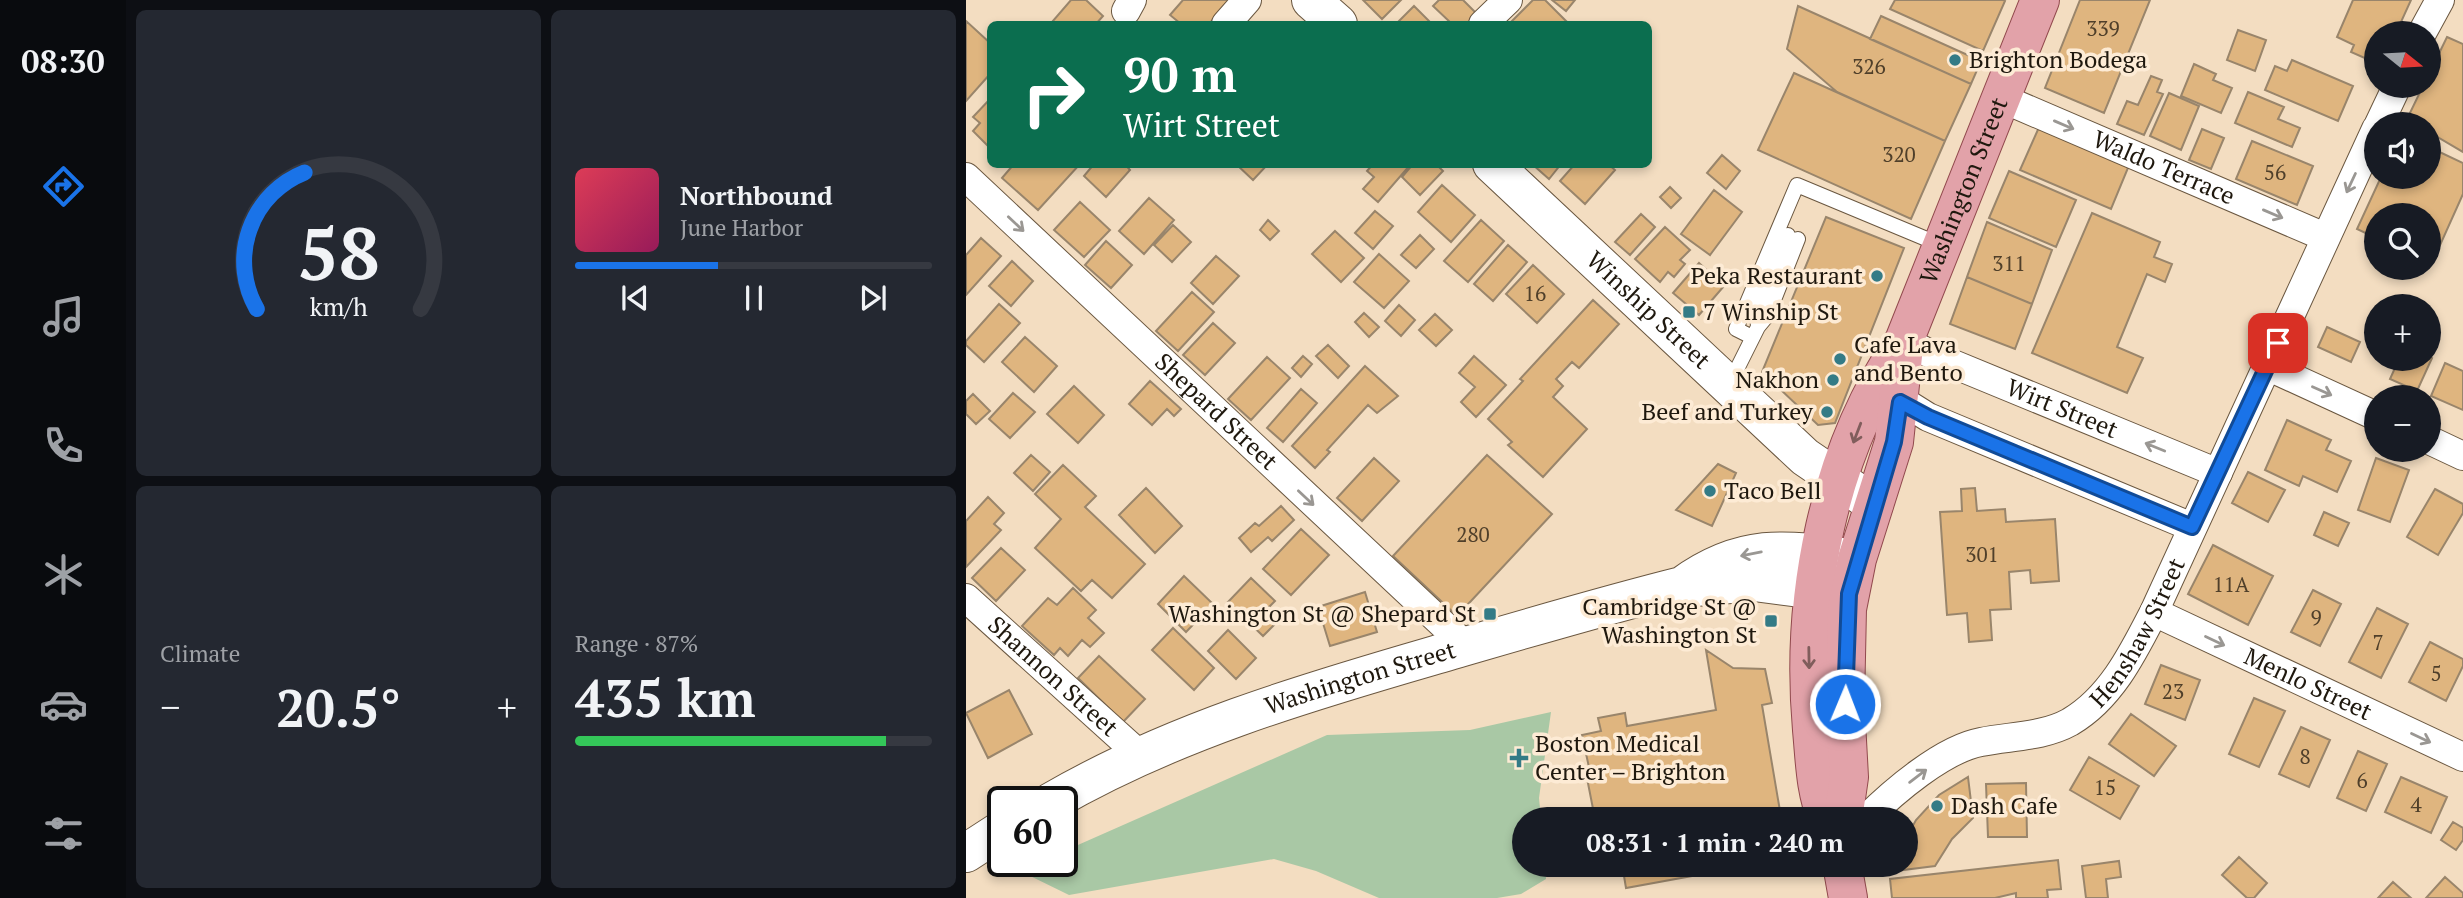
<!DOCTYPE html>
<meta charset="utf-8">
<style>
:root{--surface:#171b24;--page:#242831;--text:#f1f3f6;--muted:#9ea1a6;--line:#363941;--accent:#1a73e8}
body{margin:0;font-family:"PT Serif",serif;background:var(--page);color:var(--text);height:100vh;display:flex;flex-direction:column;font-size:26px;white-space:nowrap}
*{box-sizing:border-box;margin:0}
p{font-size:23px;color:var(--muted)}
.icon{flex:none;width:38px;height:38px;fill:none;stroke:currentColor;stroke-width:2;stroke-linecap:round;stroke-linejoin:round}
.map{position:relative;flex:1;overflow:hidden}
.panel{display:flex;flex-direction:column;gap:10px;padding:10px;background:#0d0f14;width:840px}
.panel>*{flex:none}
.banner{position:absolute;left:21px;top:21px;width:665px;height:147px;border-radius:10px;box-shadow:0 4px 10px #0003;background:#0b6e4f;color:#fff;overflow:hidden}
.needle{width:46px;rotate:108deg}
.buttons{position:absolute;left:1398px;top:21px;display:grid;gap:14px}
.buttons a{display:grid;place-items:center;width:77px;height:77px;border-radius:50%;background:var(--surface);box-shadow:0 4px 10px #0003;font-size:35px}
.speed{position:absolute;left:21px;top:786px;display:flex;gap:14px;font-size:35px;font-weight:700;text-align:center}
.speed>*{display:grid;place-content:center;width:91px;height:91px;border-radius:50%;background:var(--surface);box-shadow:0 4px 10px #0003;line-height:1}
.speed .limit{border:4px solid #111;border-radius:10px;background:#fff;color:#111}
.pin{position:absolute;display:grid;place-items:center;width:60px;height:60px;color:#fff;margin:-30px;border-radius:14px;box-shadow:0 4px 10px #0006}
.me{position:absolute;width:77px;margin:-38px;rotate:1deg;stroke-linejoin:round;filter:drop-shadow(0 0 5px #0008)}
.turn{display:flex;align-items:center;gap:24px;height:147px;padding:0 21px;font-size:32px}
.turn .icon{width:91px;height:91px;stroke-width:2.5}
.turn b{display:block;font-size:49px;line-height:60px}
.big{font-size:52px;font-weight:800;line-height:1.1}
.panel .card{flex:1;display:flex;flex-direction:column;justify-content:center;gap:10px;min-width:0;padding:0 24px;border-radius:10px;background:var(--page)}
.panel .dial{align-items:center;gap:0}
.dial svg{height:182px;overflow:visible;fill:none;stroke:var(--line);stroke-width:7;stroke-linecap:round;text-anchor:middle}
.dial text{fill:var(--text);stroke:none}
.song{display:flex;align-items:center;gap:21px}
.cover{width:84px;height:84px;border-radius:10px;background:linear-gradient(135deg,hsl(350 70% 55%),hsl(330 70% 35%))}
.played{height:7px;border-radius:4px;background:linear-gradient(90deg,var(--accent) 40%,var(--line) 40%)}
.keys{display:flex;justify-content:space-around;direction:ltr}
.heat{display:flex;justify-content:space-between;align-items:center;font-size:38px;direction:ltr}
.charge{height:10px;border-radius:5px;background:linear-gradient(90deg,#34c759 87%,var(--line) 0)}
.panel .tiles{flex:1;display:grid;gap:10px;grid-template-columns:repeat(2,1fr)}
.trip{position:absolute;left:546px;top:807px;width:406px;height:70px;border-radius:35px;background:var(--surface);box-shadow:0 4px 10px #0003;font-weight:800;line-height:70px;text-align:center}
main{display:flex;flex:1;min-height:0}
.tabs{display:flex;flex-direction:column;width:126px;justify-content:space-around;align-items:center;background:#090b0e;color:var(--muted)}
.tabs .icon{width:49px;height:49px}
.tabs .selected{color:var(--accent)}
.tabs b{font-size:32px;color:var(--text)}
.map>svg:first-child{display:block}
.green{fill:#a9c8a5}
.building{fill:#dfb57f;stroke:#99856b;stroke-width:2}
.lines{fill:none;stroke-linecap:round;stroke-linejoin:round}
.service-casing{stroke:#6a5740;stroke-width:16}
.minor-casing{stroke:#6a5740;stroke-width:30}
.secondary-casing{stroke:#6a5740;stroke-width:40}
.primary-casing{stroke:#91494d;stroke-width:40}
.service{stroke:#fff;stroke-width:14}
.minor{stroke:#fff;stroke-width:28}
.secondary{stroke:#fff;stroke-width:38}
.primary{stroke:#e2a2a9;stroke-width:38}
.oneway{stroke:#9a9793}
.oneway2{stroke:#805d5c}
.route-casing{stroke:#114b97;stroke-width:18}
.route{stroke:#1a73e8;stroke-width:12}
.poi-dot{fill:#347b86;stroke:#fdebd5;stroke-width:2.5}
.labels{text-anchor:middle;stroke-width:7;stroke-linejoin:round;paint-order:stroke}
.number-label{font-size:21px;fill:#4f3f2a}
.poi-label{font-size:24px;fill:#1f180e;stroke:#fdebd5;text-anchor:start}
.street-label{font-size:24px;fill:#1f180e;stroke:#fdebd5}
</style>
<main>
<nav class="tabs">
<b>08:30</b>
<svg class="icon selected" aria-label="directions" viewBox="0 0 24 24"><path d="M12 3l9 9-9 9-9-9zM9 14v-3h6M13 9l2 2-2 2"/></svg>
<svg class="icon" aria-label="music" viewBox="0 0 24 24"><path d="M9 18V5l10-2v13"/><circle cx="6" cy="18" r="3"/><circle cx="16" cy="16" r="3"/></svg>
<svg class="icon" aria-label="phone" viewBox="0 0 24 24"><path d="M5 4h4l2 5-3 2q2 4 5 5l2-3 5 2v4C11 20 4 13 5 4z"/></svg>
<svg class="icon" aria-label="climate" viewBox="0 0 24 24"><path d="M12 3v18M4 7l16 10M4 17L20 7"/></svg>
<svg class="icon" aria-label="car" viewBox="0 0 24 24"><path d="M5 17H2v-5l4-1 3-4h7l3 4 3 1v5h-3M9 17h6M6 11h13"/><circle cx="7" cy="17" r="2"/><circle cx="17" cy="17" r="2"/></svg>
<svg class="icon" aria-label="filters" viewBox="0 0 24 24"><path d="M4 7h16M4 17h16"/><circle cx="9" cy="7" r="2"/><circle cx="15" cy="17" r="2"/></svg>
</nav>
<section class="panel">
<div class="tiles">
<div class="card dial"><svg viewBox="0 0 100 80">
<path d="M14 69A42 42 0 1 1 86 69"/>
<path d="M14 69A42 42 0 0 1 35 9" stroke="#1a73e8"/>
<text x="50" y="56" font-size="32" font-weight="700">58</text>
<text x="50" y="72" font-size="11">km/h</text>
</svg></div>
<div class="card">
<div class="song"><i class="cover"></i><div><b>Northbound</b><p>June Harbor</p></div></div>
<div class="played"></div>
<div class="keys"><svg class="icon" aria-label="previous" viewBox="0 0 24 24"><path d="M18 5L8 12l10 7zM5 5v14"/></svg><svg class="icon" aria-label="pause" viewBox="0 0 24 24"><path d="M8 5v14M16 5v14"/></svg><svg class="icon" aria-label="next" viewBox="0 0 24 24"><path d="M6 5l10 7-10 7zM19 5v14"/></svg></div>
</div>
<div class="card"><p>Climate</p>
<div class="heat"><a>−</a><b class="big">20.5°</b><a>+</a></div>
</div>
<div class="card"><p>Range · 87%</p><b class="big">435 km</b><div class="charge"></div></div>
</div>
</section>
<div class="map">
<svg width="1497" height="898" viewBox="0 0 1497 898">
<rect width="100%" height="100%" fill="#f3ddc1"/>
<path class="green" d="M585,712L573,798L575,819H558V864L579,865L580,879L555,894L531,898H413L350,871L308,859L103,895L54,871L77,861H96V852L361,735L504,730Z"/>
<path class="building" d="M105,0H120L137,16L130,24H89L86,22Z
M217,0H265L243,24H215L204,15Z
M397,0H435L416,19Z
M473,0H497L512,15L502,24H486L467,6Z
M567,0H579L600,21L596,24H543Z
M586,0H609L600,11Z
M929,0H1037L1039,1L1017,51L924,9Z
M1114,0H1184L1138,113L1079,88Z
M1387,0H1445L1430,33H1410V63L1385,52L1388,45L1371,37Z
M448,6L464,22L462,24H430Z
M832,6L1005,84L979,141L871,92L821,49Z
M915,16L1015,61L1005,84L904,39Z
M0,21L24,43V74L0,101Z
M1272,30L1300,40L1289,71L1261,60Z
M1481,37L1497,44V152L1463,132V124H1450L1441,119L1457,86H1463V74Z
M1326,60L1387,86L1372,121L1299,90L1309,66L1321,71Z
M1228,64L1250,74L1247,80L1266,88L1255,113L1215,96Z
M828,73L979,141L945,219L792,150Z
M1185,76L1196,80L1191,92L1197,94L1178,135L1151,124L1161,101L1172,105Z
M1282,92L1318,107L1312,119L1334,128L1326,147L1269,123Z
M1203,93L1233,106L1215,150L1184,136Z
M24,99V148L7,131L14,123L7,117Z
M1074,125L1164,163L1145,209L1054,170Z
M1236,129L1258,138L1245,169L1223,160Z
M1286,141L1347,166L1331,205L1270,179Z
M1463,147L1497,163V194L1466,263L1463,261V215H1410V238L1391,229L1415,177H1463Z
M756,155L774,171L760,189L741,173Z
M48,164H114L72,210L36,178Z
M128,164H159L164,170L140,197L118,176Z
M270,164H302L287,180Z
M407,164H445L412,202L397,189L408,177L401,171Z
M447,164H470L477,171L454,195L436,177Z
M566,164H595L583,179Z
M609,164H642L649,170L619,204L594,181Z
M1043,171L1110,200L1090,247L1023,218Z
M476,185L509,215L485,242L452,212Z
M704,187L715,198L705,208L694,197Z
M748,190L776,212L744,255L715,234Z
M183,198L208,220L178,254L153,231Z
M114,202L144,230L118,257L88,230Z
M409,211L427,226L407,249L389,233Z
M1126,213L1194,242L1188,257L1206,264L1199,282L1181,274L1151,347L1177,358L1161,393L1066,353Z
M675,214L689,227L664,255L649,242Z
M860,217L938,248L869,423L852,425L796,372Z
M302,220L313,231L304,240L294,230Z
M515,220L538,241L502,282L478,261Z
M1021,222L1086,250L1066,304L1001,277Z
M207,225L225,242L206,262L188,245Z
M699,227L724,250L714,260L719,264L708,277L702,272L694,282L669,259Z
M369,231L398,258L375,282L346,254Z
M454,235L468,249L450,268L435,255Z
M15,238L35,256L0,295V255Z
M140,241L166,265L145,288L119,265Z
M542,245L561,262L527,301L508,284Z
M413,254L443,281L418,308L388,282Z
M250,256L273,276L247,304L225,283Z
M46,261L67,281L45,306L23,286Z
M733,263L758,286L733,315L707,293Z
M567,265L598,294L571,323L540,294Z
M1001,277L1066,304L1049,349L984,324Z
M226,292L248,312L212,351L190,331Z
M627,300L653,324L613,368L606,362L590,379L597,386L587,397L621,429L577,477L542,445L546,442L522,419L557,381L554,379Z
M33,304L54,323L18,362L0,345V341Z
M433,305L449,320L435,336L419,321Z
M398,313L413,327L403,337L389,322Z
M469,314L486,330L470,346L453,330Z
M247,323L269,343L239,375L217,355Z
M1361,327L1394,342L1385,362L1352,347Z
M59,337L91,366L68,392L36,362Z
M362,345L383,366L372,378L350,356Z
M337,356L346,364L335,377L326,368Z
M508,356L540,385L510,417L495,402L509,387L493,373Z
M1463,356L1466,358L1451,391L1424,379L1433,359Z
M301,357L324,378L285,420L262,399Z
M1479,363L1497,371V410L1465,396Z
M399,366L432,396L411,413L402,405L361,450L364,452L349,468L326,446Z
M184,381L215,409L208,416L201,409L186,425L163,404Z
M108,386L138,415L112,443L81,414Z
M335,389L351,403L317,442L301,428Z
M47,393L69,412L44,438L23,419Z
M7,394L24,411L10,424L0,414V401Z
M1321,420L1365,440L1360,450L1385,461L1371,492L1337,476L1333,486L1299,470Z
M65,455L84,472L67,491L48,473Z
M521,455L586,514L491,616L427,556Z
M408,458L433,481L396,521L371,498Z
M1410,458L1443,470L1424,522L1392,510Z
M752,464L770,473L746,526L710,510Z
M97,465L130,496L119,507L179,564L146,598L126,580L115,591L69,548L95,519L69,494Z
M1282,472L1319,490L1302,522L1266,503Z
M180,488L216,526L189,553L153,515Z
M1009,488L1011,511L1039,509L1040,522L1089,519L1093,581L1065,583L1064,570L1043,572L1045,609L1024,610L1026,640L1003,642L1001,613L981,615L974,512L996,511L995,489Z
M1469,489L1497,504V513L1472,555L1441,537Z
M22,497L38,513L28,524L35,530L0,567V521Z
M315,506L328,520L306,541L302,537L285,552L273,538L289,523L293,526Z
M1358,512L1383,523L1372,546L1348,535Z
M335,529L363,555L325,595L297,569Z
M1247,545L1307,576L1282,625L1222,594Z
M35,548L59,570L30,601L6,578Z
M218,576L247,604L220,632L192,604Z
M285,578L309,601L298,612L310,623L297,636L262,602Z
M107,588L130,610L122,618L138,633L124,647L116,640L102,656L94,648L88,655L56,626L82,598L91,605Z
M1347,590L1375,604L1354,646L1325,632Z
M399,592L411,632L364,646L352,607Z
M1411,608L1442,624L1415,678L1383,662Z
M207,628L248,668L228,690L186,650Z
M262,630L290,658L270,679L242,651Z
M1464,642L1497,659V666L1480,701L1443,682Z
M740,650L767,668L799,669L806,703L796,705L815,817L824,815V819H629L620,773L624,772L616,735L635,731L632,718L659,713L661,726L750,710Z
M133,656L179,699L157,722L112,678Z
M1195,665L1234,680L1219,720L1179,704Z
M43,690L66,734L22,758L0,713Z
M1288,698L1319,711L1293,767L1263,754Z
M1165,714L1210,746L1188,776L1143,744Z
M1335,727L1364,740L1343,787L1313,774Z
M1392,751L1421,764L1400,811L1371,798Z
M1123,757L1173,786L1154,819L1104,790Z
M1002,777L1007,818L986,839L969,866L929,871L931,864H940V838L950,820L973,795Z
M1435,777L1481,797L1465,833L1419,812Z
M1060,783L1061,837H1022L1020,784Z
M1487,822L1497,828V840L1490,850L1475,840Z
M1273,857L1301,883L1288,898H1281L1256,875Z
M1092,860L1095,889L1081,890L1082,898H1050V893L1029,898H926L924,879Z
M1153,861L1155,877L1140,879L1142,898H1120L1116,866Z
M656,864H792L660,888Z
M1479,877L1497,893V898H1460Z
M1427,882L1445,898H1412Z"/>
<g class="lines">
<defs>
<path id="service" d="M792,327L791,313L822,235
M786,337L770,329L831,185L975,245
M764,383L792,327L802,315L832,239"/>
<g id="minor">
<path d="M160,11L166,0"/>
<path d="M260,24L281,0"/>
<path d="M517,24L542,0"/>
<path d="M1456,33L1474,0"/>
<path id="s1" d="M1035,98L1359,237"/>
<path d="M1413,124L1431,86"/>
<path id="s2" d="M0,177L500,646"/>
<path id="s3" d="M938,341L975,359L1252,473"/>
<path d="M1301,366L1410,416"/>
<path d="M919,390L962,417L1226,527"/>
<path d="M1463,440L1497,456"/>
<path id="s4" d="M0,598L175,756"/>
<path id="s5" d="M1188,612L1497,757"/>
<path id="s6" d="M900,819C927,792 977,749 1015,742C1044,736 1077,737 1104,722C1145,698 1167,653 1188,612L1410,129"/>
</g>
<g id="secondary">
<path d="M345,0L372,24"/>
<path id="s7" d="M526,164L839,457L908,504"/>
<path d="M729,587L788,582L881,594"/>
<path id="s8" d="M85,802C204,733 335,694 466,656C549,632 632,607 716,586C775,543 819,548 887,559"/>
<path d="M0,853L37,829"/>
</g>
<g id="primary">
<path id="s9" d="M861,819C849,790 849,761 846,730C834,596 862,453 938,341L1074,0"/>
<path d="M877,819L883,777L879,704L881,609L891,559L928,442L938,346"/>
<path d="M876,864L882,898"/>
</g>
</defs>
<use href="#service" class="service-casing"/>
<use href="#minor" class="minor-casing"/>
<use href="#secondary" class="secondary-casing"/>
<use href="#primary" class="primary-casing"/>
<use href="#service" class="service"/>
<use href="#minor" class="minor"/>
<use href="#secondary" class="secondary"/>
<use href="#primary" class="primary"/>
</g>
<defs><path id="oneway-shaft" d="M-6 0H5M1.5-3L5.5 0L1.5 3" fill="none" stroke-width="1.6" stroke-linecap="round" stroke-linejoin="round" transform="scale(1.75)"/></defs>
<g class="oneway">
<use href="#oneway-shaft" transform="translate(1098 125) rotate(23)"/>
<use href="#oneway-shaft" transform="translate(1385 183) rotate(115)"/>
<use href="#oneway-shaft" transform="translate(1307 214) rotate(23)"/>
<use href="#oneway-shaft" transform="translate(50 224) rotate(43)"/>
<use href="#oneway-shaft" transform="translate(1356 391) rotate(24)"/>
<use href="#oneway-shaft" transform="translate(1189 447) rotate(-158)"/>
<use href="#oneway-shaft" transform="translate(340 498) rotate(43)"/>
<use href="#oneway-shaft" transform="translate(785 554) rotate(169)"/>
<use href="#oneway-shaft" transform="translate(1249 641) rotate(25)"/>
<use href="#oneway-shaft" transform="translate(1455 738) rotate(25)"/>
<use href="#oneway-shaft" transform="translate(952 776) rotate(-37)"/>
</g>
<g class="oneway2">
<use href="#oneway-shaft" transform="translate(891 433) rotate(111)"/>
<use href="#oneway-shaft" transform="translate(843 658) rotate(89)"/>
</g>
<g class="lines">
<defs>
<path id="route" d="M879,704L883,594L928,442L934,402L962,417L1226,527L1312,343"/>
</defs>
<use href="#route" class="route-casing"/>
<use href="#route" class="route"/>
</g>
<g class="poi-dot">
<circle cx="989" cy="60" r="7"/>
<circle cx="911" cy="276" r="7"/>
<rect x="716" y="305" width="14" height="14" rx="3.5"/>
<circle cx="874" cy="359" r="7"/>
<circle cx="867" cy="380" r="7"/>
<circle cx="861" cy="412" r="7"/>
<circle cx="744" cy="491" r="7"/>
<rect x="517" y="607" width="14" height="14" rx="3.5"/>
<rect x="798" y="614" width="14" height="14" rx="3.5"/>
<path d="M549.5 747.5h7v7h7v7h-7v7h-7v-7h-7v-7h7z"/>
<circle cx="971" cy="806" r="7"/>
</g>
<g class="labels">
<g class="number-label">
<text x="1137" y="36">339</text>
<text x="903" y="74">326</text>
<text x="933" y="162">320</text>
<text x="1309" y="180">56</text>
<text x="1043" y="271">311</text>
<text x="569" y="301">16</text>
<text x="507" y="542">280</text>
<text x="1016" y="562">301</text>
<text x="1265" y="592">11A</text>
<text x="1350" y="625">9</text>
<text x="1412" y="650">7</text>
<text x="1470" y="681">5</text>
<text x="1207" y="699">23</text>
<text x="1339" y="764">8</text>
<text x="1396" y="788">6</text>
<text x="1139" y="795">15</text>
<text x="1450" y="812">4</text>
</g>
<g class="poi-label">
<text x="1003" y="68">Brighton Bodega</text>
<text x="897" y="284" text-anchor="end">Peka Restaurant</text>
<text x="737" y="320">7 Winship St</text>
<text x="888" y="353">Cafe Lava<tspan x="888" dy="28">and Bento</tspan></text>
<text x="853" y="388" text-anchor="end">Nakhon</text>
<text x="847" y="420" text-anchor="end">Beef and Turkey</text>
<text x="758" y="499">Taco Bell</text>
<text x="791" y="615" text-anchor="end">Cambridge St @<tspan x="791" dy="28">Washington St</tspan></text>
<text x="510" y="622" text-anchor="end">Washington St @ Shepard St</text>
<text x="569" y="752">Boston Medical<tspan x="569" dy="28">Center – Brighton</tspan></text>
<text x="985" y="814">Dash Cafe</text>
</g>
<g class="street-label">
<text dy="8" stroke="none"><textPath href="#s1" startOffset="177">Waldo Terrace</textPath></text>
<text dy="8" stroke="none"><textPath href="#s9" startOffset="660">Washington Street</textPath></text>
<text dy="8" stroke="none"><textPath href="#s7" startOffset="214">Winship Street</textPath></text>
<text dy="8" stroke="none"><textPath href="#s3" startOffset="172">Wirt Street</textPath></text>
<text dy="8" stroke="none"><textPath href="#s2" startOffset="343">Shepard Street</textPath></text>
<text dy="8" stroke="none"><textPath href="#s6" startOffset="346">Henshaw Street</textPath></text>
<text dy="8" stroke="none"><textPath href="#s4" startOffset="117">Shannon Street</textPath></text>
<text dy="8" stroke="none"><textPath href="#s8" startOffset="334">Washington Street</textPath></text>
<text dy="8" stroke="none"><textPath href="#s5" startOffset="170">Menlo Street</textPath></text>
</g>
</g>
</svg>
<div class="buttons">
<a><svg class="needle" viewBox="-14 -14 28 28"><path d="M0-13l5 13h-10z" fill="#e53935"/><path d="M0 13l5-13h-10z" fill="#9ea1a6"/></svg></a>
<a><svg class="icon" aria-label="sound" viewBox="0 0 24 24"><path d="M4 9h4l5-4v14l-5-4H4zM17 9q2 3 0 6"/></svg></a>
<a><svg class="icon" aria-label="search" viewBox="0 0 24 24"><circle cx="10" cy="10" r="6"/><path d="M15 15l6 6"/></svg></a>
<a>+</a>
<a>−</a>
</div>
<div class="speed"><div class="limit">60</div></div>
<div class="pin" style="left:1312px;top:343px;background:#d93025"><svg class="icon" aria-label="arrive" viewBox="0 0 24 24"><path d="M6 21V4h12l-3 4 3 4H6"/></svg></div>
<svg class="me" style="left:879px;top:704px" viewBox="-20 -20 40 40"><circle r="17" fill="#1a73e8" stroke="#fff" stroke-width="3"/><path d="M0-11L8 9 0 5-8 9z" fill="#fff"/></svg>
<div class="trip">08:31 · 1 min · 240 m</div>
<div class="banner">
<div class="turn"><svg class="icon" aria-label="right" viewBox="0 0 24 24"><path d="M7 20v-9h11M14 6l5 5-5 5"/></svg><div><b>90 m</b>Wirt Street</div></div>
</div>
</div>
</main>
